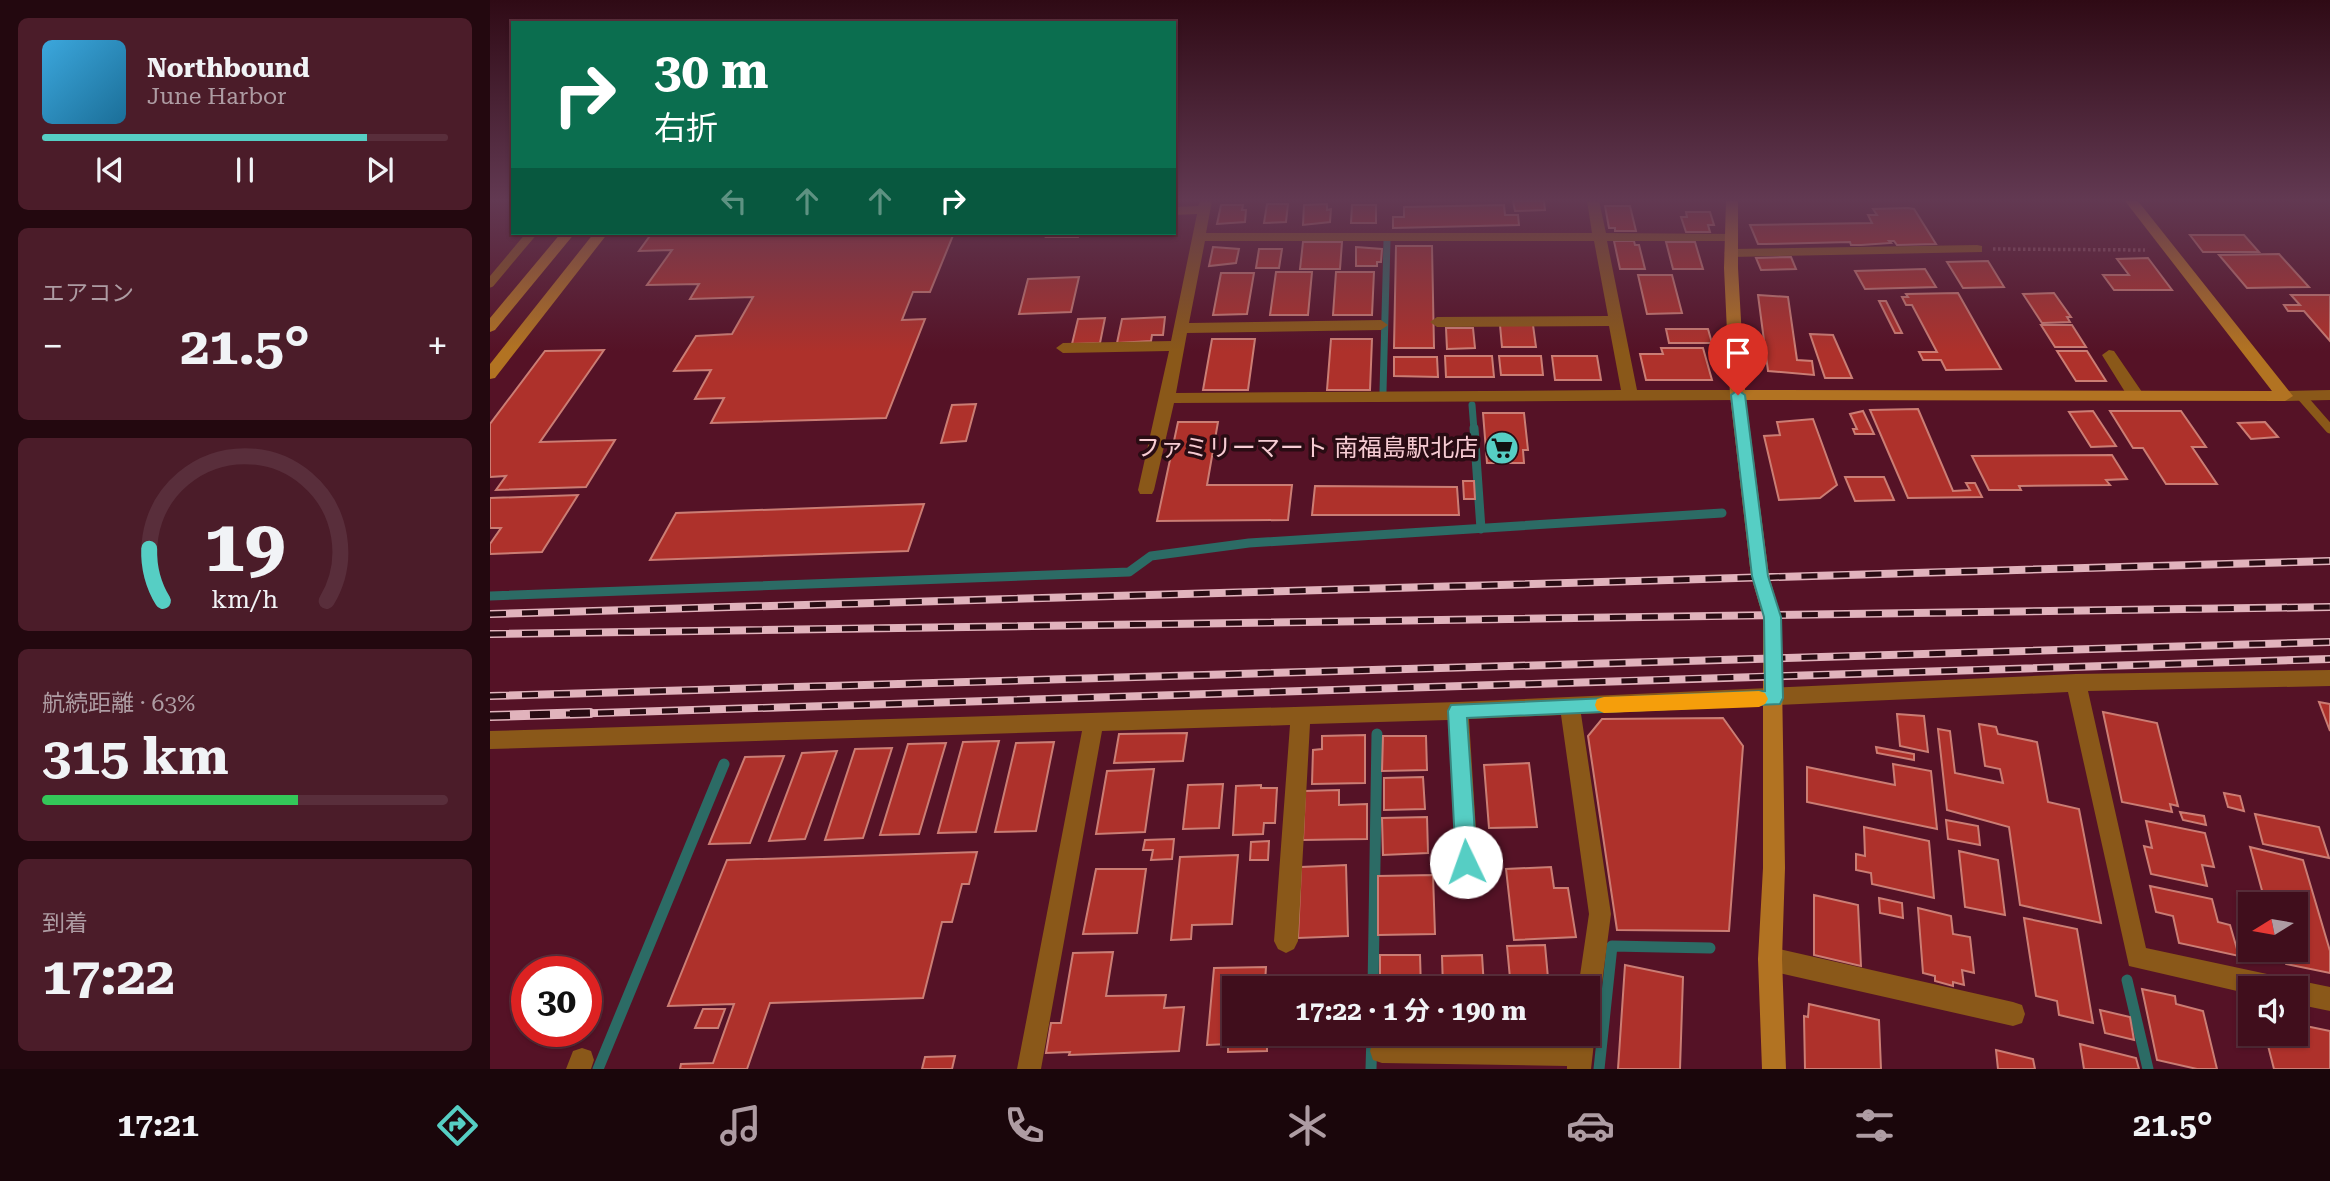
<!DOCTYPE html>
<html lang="ja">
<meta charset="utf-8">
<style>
:root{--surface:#400e1c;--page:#4b1c29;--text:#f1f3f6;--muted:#ae9ca3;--line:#592e3b;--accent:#56cec4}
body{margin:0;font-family:"Roboto Serif","Noto Sans JP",serif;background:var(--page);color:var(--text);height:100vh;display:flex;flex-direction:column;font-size:26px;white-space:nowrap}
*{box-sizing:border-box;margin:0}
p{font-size:23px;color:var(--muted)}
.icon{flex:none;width:38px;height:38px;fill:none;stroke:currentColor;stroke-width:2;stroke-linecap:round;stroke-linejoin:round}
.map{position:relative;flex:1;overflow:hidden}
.drawer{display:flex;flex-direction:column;gap:18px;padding:18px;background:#23080f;width:490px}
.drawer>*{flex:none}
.banner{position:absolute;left:21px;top:21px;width:665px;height:214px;border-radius:0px;box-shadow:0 2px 5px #0004,0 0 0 2px var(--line);background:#0b6e4f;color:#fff;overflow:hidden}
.needle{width:46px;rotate:259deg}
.fabs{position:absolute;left:1748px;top:892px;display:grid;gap:14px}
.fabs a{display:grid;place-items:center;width:70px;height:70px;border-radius:0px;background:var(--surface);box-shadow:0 2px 5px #0004,0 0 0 2px var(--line);font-size:35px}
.speed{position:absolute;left:21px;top:956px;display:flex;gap:14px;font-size:35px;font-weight:700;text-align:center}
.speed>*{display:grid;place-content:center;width:91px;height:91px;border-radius:50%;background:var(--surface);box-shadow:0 2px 5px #0004,0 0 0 2px var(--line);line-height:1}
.speed .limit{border:10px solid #d22;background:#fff;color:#111}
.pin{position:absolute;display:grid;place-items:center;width:60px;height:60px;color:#fff;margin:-72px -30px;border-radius:50% 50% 50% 0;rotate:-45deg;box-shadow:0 0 7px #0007}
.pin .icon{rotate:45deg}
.me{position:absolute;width:77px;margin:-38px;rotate:357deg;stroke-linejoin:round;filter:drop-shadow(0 0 5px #0008)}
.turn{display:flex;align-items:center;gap:24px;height:147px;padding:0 28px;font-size:32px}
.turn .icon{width:91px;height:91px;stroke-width:2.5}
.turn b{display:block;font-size:49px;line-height:60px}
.lanes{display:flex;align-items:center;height:66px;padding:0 28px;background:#0003;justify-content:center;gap:35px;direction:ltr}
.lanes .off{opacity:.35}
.big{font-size:52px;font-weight:700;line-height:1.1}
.drawer .widget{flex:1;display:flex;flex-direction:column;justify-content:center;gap:10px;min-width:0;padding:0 24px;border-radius:10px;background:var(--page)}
.drawer .dial{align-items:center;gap:0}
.dial svg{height:182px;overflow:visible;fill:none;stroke:var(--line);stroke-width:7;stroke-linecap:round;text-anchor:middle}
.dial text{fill:var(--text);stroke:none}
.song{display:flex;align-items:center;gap:21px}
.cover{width:84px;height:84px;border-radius:10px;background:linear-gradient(135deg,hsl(200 70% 55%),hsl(200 70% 35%))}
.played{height:7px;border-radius:4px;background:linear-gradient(90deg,var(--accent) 80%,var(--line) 80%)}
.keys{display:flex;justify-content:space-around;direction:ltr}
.heat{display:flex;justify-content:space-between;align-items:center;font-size:38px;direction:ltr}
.charge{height:10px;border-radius:5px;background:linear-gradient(90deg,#34c759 63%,var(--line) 0)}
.trip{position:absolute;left:732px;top:976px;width:378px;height:70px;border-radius:0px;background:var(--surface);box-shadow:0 2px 5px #0004,0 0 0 2px var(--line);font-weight:700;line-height:70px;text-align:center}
.menu{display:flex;height:112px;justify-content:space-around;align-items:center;background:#1a060b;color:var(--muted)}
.menu .icon{width:49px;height:49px}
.menu .selected{color:var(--accent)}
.menu b{font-size:32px;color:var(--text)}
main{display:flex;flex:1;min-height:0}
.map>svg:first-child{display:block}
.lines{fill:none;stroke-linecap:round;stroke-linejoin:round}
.stream-far2{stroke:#2c6b65;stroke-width:7}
.stream-far1{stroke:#2c6b65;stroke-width:9}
.stream{stroke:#2c6b65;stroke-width:11}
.building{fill:#ae312b;stroke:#cb7d74;stroke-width:2}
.path{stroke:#8d5262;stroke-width:3.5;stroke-dasharray:2.5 2.5;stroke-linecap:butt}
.lane{stroke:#8a5819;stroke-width:9}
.street{fill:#8a5819;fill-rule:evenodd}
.secondary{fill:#b27322;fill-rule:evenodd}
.rail-far1-casing{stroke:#e1b3bc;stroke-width:8}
.rail-casing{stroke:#e1b3bc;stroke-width:10}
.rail-far1{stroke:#290c13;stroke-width:5;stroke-dasharray:16;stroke-linecap:butt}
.rail{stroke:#290c13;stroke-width:7;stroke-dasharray:20;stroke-linecap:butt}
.route{fill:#56cec4;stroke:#38867f;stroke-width:2}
.slow{fill:#f59e0b}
.labels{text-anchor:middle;stroke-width:7;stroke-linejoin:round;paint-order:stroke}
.poi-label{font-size:24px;fill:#f7ccd3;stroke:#290c13;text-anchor:end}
</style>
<main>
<section class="drawer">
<div class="widget">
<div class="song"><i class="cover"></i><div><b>Northbound</b><p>June Harbor</p></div></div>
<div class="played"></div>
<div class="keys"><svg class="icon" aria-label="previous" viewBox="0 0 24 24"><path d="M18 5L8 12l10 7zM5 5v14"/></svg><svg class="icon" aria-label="pause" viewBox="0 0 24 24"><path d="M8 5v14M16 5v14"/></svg><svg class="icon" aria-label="next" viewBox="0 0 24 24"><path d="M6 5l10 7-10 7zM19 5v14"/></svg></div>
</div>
<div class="widget"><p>エアコン</p>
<div class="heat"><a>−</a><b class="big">21.5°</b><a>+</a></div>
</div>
<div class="widget dial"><svg viewBox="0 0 100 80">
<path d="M14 69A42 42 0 1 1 86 69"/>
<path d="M14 69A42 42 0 0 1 8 46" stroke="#56cec4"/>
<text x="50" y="56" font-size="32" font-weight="700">19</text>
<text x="50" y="72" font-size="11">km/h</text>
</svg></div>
<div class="widget"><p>航続距離 · 63%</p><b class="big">315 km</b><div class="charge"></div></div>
<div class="widget"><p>到着</p><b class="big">17:22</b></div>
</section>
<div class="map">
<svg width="1840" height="1069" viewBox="0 0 1840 1069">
<rect width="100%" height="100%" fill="#551226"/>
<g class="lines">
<path class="stream-far2" d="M893,392L897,240
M982,405L984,430"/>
<path class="stream-far1" d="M984,428L991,529
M0,596L639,572L661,556L759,543L1232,513"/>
<path class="stream" d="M1637,980L1658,1069
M883,989L887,734
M108,1069L234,764
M881,1069L882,1034
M1109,1069L1122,946L1220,948"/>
</g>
<path class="building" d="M1023,201H1054L1055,210L1025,211Z
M777,204H798L796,222L774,223Z
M837,204V210L841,209L840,222L813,225L814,205Z
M731,205H753L752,210H756L755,222L727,224Z
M862,205H886V223H861Z
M1014,205L1015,215H1028L1029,225L903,228V217H914V207Z
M1115,206H1140L1146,231H1125V228H1119Z
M1418,208L1424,209L1446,244L1407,245L1404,241H1399L1401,243L1371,245H1361L1360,242L1275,244H1268L1260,225L1382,223L1378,215H1387L1383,209Z
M1196,212H1220L1224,225H1218L1220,232H1196L1191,217H1197Z
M162,233H464L440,292H423L412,320L435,319L396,418L221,423L234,398L205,399L221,370L184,371L206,336L242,334L263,297L200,299L209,284L157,285L182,250L149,251Z
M558,233H589L588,237H556Z
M1700,235H1754L1769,252H1713Z
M1124,241H1144L1145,245H1149L1155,269H1130Z
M813,242H852L850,269H810Z
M1176,242H1205L1213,269H1183Z
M906,246H942L944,348H904Z
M723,247L749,249L746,263L719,266Z
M866,247L892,249L891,262H887V266H866Z
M769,249H792L789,268H766Z
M1789,254L1819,287L1757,288L1729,255Z
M1301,257L1306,269L1271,270L1266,258Z
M1658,258L1682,290H1624L1613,275H1639L1627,259Z
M1498,261L1514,287L1473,288L1457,262Z
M1435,269L1446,287L1375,289L1365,271Z
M786,272H822L818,315H780Z
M846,272H884L882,315H843Z
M731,273H764L757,314L723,315Z
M1148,275H1182L1192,313L1157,314Z
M589,277L581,312L529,314L538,279Z
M1468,293L1511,369L1456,370L1451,360H1433L1429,352H1447L1422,305H1416L1412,297H1418L1416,294Z
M1564,293L1581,317H1577L1580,322L1552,323L1533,294Z
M1268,295L1298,297L1307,360L1322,361L1324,375L1278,371Z
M1801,295H1840V341L1814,311H1798L1794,305H1810Z
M1389,301H1396L1412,333H1405Z
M675,317L673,335H662L661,341L627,343L632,319Z
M615,318L610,343L582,344L588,319Z
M1010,325H1043L1046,347H1012Z
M1551,325H1582L1596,347H1565Z
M956,328H983L985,348L957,349Z
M1176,329H1218L1222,343H1179Z
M1320,334L1343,335L1362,378H1335Z
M722,339H765L758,390H713Z
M841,339H882L880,390H837Z
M1171,348H1213L1222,380H1156L1150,354H1173Z
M114,350L50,442L125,440L96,487L6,490L16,476L0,477V424L55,351Z
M1567,351H1597L1616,381H1586Z
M955,356H1002L1004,377H956Z
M1009,356H1051L1053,375H1011Z
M1062,356H1107L1111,380H1065Z
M904,357H947L948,377L904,376Z
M486,404L476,441L451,443L462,405Z
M1428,409L1463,491L1480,490L1476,483H1485L1492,497L1418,498L1380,410Z
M1373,411L1384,434H1365L1363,429H1367L1360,414Z
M1603,411L1626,446L1601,447L1579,412Z
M1620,411H1691L1716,447H1702L1727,484H1676L1653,448H1643Z
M993,413H1034L1038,450H1033L1034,463H997Z
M1323,419L1347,485L1330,498L1289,500L1274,436L1290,435L1287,422Z
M688,422H728L717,485H802L798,520L667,521Z
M1775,422L1788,437L1761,439L1748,423Z
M1622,455L1637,479L1616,480L1620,485L1529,486L1531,490H1499L1482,456Z
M1355,477H1394L1404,500L1365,501Z
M973,481H984L985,499H974Z
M825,486L967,487L969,515H822Z
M88,495L52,552L0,554V544L11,528H0V498Z
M434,504L418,551L160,560L186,513Z
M1829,702L1840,704V731Z
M1613,712L1667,723L1688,806L1680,804L1682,812L1632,802Z
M1407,714L1434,716L1438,752L1410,746Z
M1233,718L1253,746L1239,931L1127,930L1098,736L1112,719Z
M1489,724L1506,727L1508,734L1547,742L1558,802L1589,809L1611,923L1530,905L1519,827L1457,810L1448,729L1460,731L1465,773L1513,783L1510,769L1495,766Z
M697,733L693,761L624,763L629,734Z
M875,735V783L822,784L823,750L832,749V736Z
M893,736H936L937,770L892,771Z
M509,741L486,832L448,833L473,742Z
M564,742L546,831L505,832L526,743Z
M456,743L429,834L390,835L418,744Z
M1386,747L1424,754V760L1387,753Z
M402,748L373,838L335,840L365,749Z
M347,751L315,839L279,841L312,753Z
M294,756L260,843L219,844L255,757Z
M1039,763L1047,827L999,828L994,765Z
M1403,764L1441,771L1447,829L1317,802V767L1405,785Z
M664,769L655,832L606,834L617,771Z
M933,777L935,809L894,810V778Z
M733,784L729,828L693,829L698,785Z
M771,785V788H787L785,823H774L773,834L743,835L746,786Z
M849,790V805L877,804V839L813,840L815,791Z
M1734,793L1750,796L1754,811L1738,807Z
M1690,812L1714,816L1716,825L1693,820Z
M1765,814L1829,827L1839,858L1773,844Z
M937,817L938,853L893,855L892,818Z
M1456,820L1488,826L1490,845L1458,839Z
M1656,821L1715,833L1724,867L1712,865L1717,886L1661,874L1654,846L1662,848Z
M1374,827L1439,841L1444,898L1382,884L1381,873L1366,870V854L1375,856Z
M684,839L682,859L661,860L663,850H653L655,840Z
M779,841L778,860H760L761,842Z
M1760,847L1813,860L1840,951V973L1796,964L1792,950H1806V905H1776Z
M1469,851L1508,860L1515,915L1475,907Z
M487,852L479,884H472L462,922H452L433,998L280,1003L257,1069H190L191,1064L223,1063L244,1004L178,1006L237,860Z
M748,855L742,924L702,925L701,939L681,940L690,857Z
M856,865L858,936L808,938L811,867Z
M1061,867L1064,888H1078L1086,937L1024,940L1016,869Z
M606,869H656L647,933L593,934Z
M943,875L945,934L888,935V876Z
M1660,886L1722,899L1728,922L1740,925L1749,956L1689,943L1683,916L1666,912Z
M1324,895L1368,905L1371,966L1324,955Z
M1389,898L1412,903L1413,918L1390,913Z
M1428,908L1461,916L1463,934L1480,937L1484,973L1472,970L1474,985L1463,982V986L1445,981V976L1433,973Z
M1534,918L1587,929L1603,1023L1569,1015L1567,1001L1546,996Z
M1055,945L1059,989H1021L1017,946Z
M623,952L616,996L676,995L674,1008L694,1007L689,1051L579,1055L580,1052L556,1053L561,1023H571L583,953Z
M890,955H930L931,989H890Z
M992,955L994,987L1003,986V989H953L952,956Z
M1135,965L1193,977L1190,1069H1128Z
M776,967L775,983H788V989H744V1034H777V1051L738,1052V1044L717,1045L724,968Z
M1652,989L1685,996L1686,1004L1713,1011L1727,1069H1707L1667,1060Z
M1319,1004L1389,1020L1391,1069H1315L1314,1016L1318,1017Z
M213,1009H235L228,1028H205Z
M1610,1010L1640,1017L1644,1040L1615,1033Z
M1806,1024L1840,1031V1069H1784L1775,1034H1806Z
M1590,1044L1646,1058L1649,1069H1594Z
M1506,1050L1543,1059L1545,1069H1508Z
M465,1056L462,1069H432L435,1057Z"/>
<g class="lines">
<path class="path" d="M1503,249L1655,250"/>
<path class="lane" d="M0,283L42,233
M1811,396L1840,429"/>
<path class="street" d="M710,201H722L716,233H1102L1097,201H1109L1116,233L1246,234V240L1241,241H1117L1147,390H1248L1256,395L1248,400L684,403L664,490L662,494H650L648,490L679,351L573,353L566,348L573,343L681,341L707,214L684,215V207L708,206ZM715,241H1104L1118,316L947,317L940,322L947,327L1119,326L1131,390L686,393L697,333L891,330L898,325L891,320L699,323Z
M1487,245L1492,246V252L1241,257L1234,253L1241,249Z
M1619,350L1624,351L1652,392L1654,396L1652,400H1640L1612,355Z
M1840,390V400L1795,401L1787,396L1795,391Z
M1840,670V686L1598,691L1656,948L1791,977L1800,982L1806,980L1840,987V1011L1806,1004V989H1760V994L1639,966L1578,692L1091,714L1121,914L1109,1006L1106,1015L1097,1018V989H1088L1099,914L1071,715L979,719L988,862L985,870L977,873L969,870L966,862L958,720L820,724L808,941L804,949L796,953L788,949L784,941L800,725L612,731L551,1069H527L592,731L0,749V731L968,702L1586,674Z
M1280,947L1523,1002L1532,1005L1535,1014L1532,1023L1523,1026L1280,971L1272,967L1268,959L1272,951Z
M1097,1024L1102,1025L1105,1034L1101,1069H1077V1066L892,1063L883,1060L880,1051L883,1042L892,1039L1080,1041L1081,1034H1097Z
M92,1048L101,1051L104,1060L101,1069H76L83,1051Z"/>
<path class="secondary" d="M1236,201H1248V268L1255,390L1782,391L1635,201H1648L1803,396L1795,401L1256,400L1279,576L1291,617L1295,868L1292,959L1296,1069H1272L1268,959L1273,868V617L1261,576L1240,395L1234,268Z
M71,233H85L5,330L0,332V318Z
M104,233H118L5,378L0,379V364Z"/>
<defs>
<path id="rail-far1" d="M0,614L1840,561
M0,634L1840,607
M0,696L1840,642
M44,715L1840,659"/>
<path id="rail" d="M0,716L100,713"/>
</defs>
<use href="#rail-far1" class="rail-far1-casing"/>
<use href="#rail" class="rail-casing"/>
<use href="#rail-far1" class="rail-far1"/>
<use href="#rail" class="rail"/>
</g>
<linearGradient id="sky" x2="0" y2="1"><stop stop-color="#2f0a15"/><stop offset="0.57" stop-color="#623952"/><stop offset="1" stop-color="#623952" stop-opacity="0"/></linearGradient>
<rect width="1840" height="351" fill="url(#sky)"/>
<path class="route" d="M1248,390L1255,395L1278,576L1291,617L1293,698L1290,704L977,718L987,862L984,869L976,872L969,869L966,862L958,711L961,705L1275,691L1274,617L1262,576L1241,395Z"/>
<path class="slow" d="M1269,691L1275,693L1278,699L1275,704L1269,707L1114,713L1107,710L1105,705L1107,699L1114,697Z"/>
<defs>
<symbol id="supermarket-disc" viewBox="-11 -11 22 22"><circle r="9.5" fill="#56cec4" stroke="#290c13"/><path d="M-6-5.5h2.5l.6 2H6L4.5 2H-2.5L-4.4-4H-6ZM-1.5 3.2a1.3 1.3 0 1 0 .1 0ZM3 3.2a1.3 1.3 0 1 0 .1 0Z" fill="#111"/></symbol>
</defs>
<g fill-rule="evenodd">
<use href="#supermarket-disc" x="993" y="429" width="38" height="38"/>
</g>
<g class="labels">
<g class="poi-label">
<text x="988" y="456">ファミリーマート 南福島駅北店</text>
</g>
</g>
</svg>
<div class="fabs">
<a><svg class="needle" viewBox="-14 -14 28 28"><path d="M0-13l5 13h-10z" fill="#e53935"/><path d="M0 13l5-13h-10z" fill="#ae9ca3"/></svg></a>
<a><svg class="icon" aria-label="sound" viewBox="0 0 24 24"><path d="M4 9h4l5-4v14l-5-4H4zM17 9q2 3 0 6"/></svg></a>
</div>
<div class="speed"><div class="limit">30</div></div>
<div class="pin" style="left:1248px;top:395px;background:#d93025"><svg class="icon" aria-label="arrive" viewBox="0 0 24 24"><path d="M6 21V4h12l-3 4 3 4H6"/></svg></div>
<svg class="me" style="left:976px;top:862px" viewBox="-20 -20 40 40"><circle r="19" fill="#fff"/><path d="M0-13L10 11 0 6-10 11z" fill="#56cec4"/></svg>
<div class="trip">17:22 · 1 分 · 190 m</div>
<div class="banner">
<div class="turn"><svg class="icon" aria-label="right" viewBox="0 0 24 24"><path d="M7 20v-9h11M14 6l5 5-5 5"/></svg><div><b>30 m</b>右折</div></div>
<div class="lanes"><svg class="icon off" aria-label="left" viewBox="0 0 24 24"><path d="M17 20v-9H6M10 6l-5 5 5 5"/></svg><svg class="icon off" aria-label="ahead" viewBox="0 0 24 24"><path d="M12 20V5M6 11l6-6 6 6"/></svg><svg class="icon off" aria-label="ahead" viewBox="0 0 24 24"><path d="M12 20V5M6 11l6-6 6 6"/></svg><svg class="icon" aria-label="right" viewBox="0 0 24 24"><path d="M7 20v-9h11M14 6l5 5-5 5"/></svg></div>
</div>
</div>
</main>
<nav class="menu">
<b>17:21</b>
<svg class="icon selected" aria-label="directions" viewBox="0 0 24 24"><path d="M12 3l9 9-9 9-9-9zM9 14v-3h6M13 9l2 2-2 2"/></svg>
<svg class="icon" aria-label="music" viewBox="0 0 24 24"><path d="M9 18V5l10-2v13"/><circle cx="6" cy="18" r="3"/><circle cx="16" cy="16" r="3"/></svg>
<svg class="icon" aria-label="phone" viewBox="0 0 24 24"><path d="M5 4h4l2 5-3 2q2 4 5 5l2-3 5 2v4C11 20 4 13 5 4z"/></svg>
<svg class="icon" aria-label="climate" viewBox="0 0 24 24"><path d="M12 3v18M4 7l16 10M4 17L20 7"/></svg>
<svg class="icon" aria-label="car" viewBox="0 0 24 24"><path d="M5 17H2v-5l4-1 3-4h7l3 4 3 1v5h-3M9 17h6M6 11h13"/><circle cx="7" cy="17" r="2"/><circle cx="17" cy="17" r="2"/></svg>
<svg class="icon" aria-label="filters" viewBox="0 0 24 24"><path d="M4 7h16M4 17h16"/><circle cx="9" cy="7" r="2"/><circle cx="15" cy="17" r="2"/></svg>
<b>21.5°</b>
</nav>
